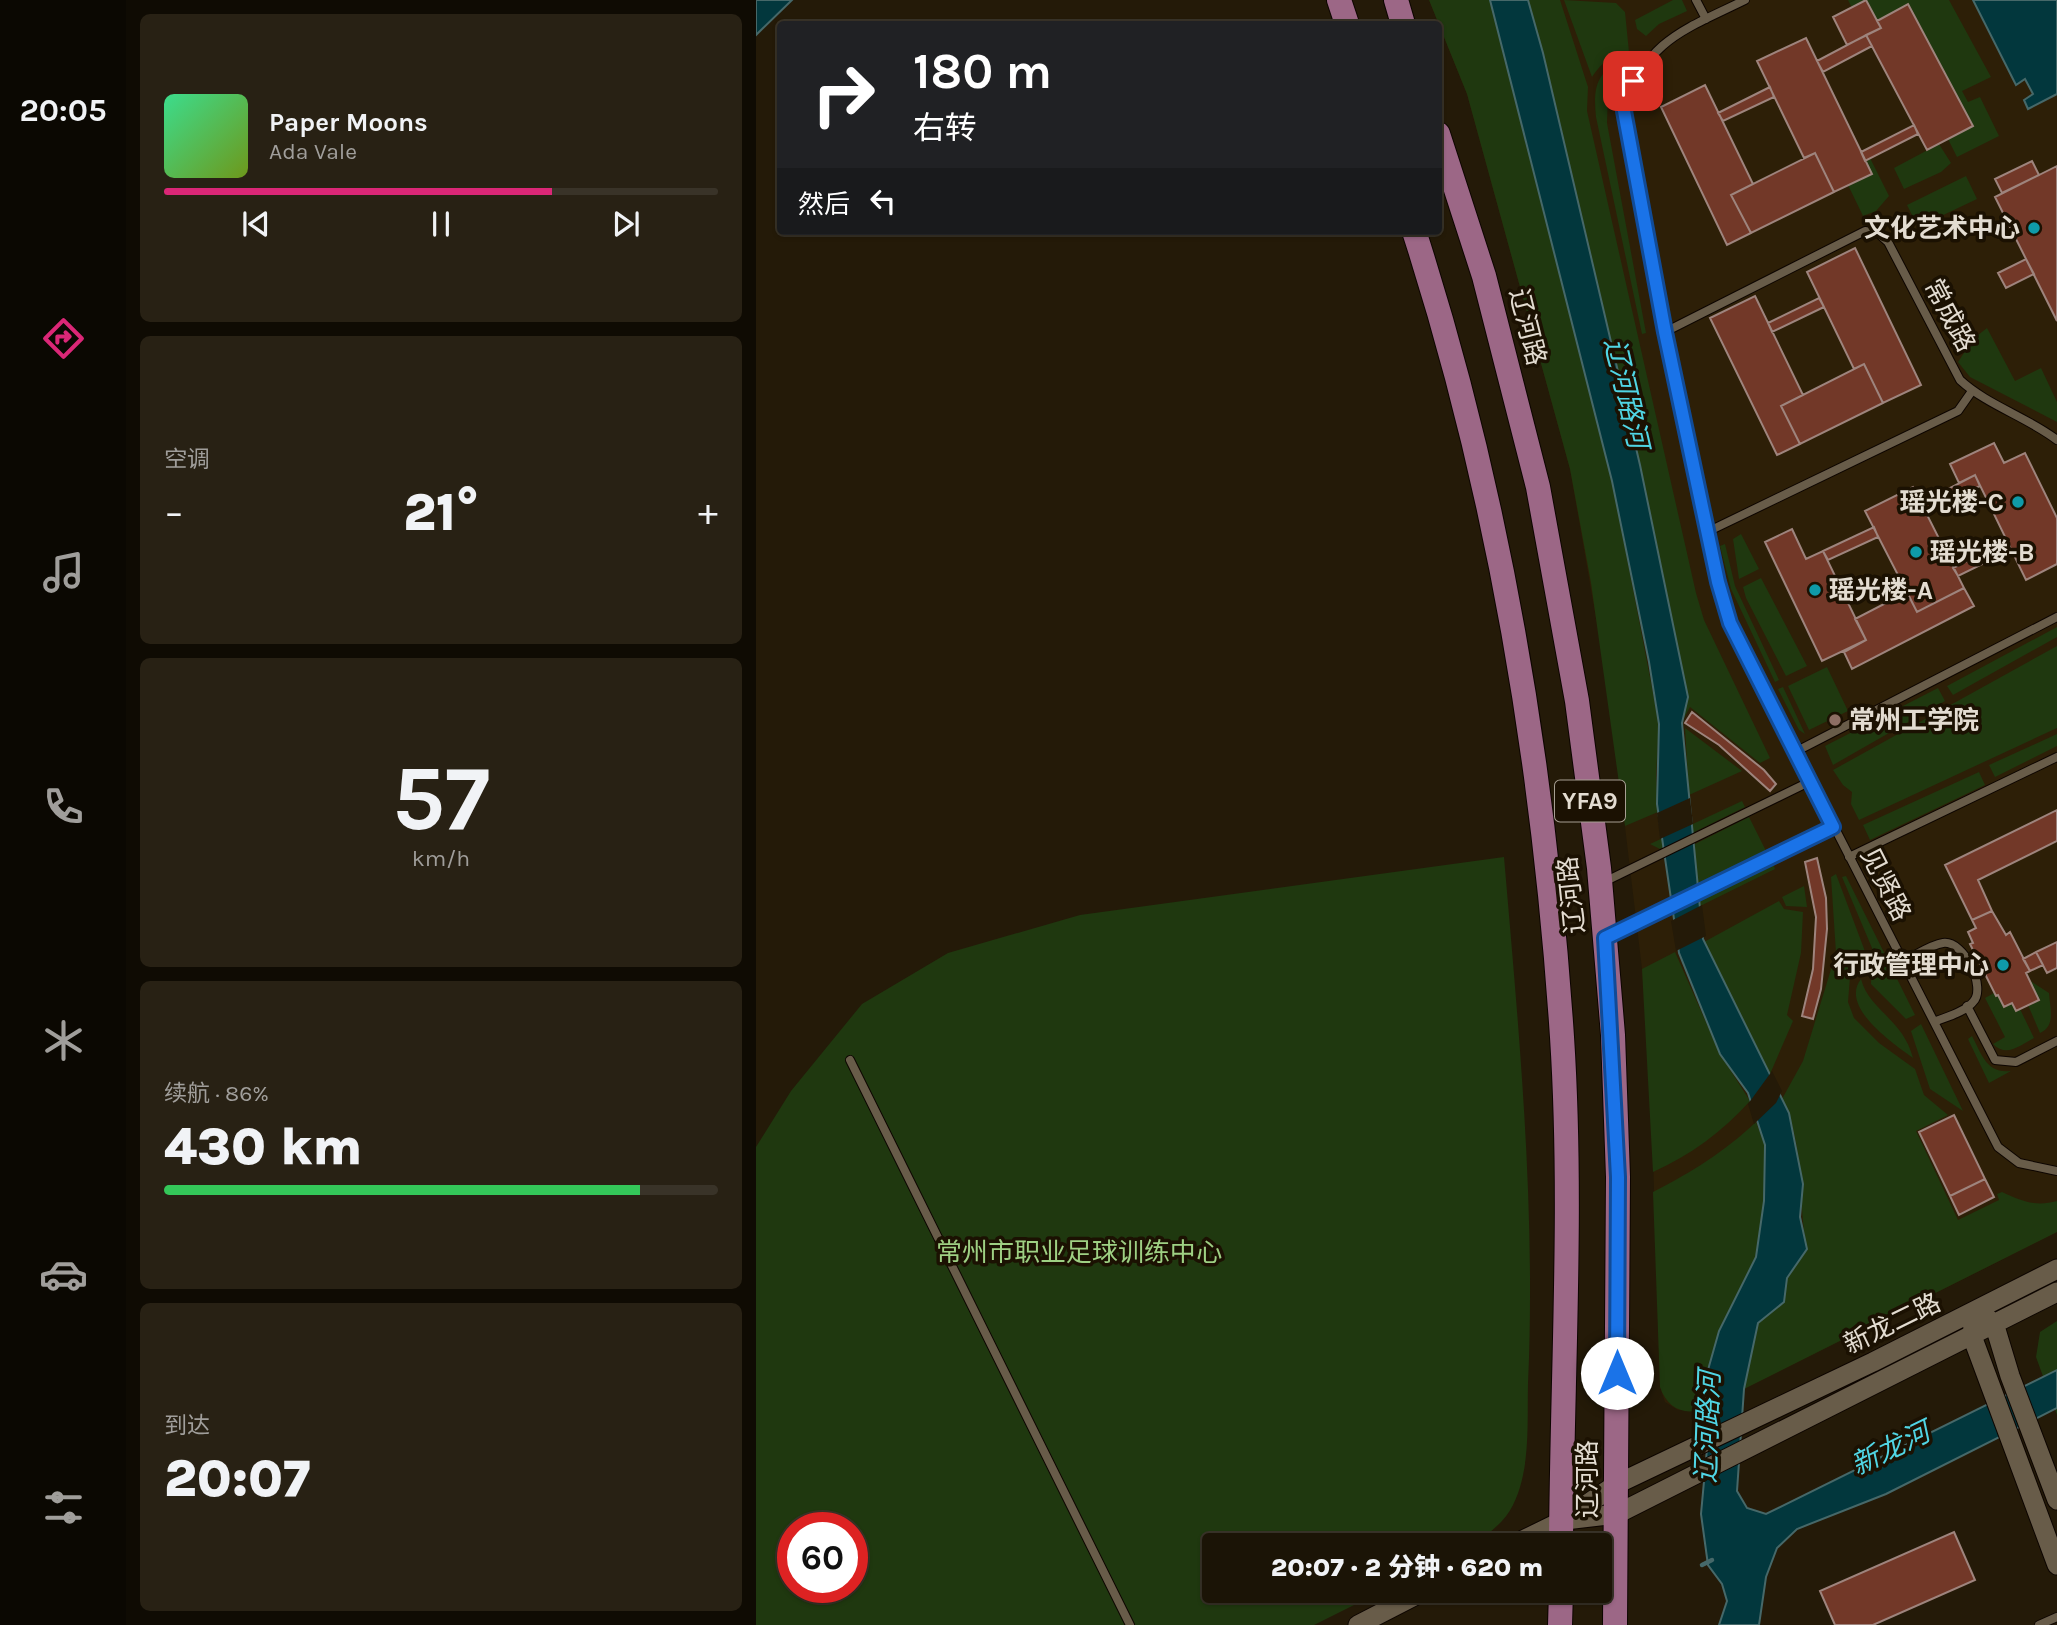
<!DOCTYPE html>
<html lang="zh">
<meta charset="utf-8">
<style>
:root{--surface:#1b1406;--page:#282114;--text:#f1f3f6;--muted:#a09e9b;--line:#393328;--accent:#db2777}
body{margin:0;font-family:Karla,"Noto Sans SC",sans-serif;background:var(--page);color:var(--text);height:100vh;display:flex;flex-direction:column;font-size:26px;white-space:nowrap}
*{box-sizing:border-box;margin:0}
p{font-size:23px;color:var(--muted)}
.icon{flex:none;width:38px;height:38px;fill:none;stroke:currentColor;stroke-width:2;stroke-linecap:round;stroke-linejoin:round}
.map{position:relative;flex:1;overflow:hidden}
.panel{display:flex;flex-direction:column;gap:14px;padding:14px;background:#0f0b03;width:630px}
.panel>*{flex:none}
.top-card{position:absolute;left:21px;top:21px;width:665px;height:214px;border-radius:7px;box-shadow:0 2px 5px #0004,0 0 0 2px var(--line);background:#202124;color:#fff;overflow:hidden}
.speed{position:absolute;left:21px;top:1512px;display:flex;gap:14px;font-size:35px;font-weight:700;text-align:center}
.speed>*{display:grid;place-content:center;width:91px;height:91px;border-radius:50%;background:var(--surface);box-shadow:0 2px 5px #0004,0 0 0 2px var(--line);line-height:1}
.speed .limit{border:10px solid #d22;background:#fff;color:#111}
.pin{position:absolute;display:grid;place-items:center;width:60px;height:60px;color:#fff;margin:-30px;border-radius:14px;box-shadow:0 4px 10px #0006}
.me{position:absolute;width:77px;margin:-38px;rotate:0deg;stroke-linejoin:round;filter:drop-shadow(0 0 5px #0008)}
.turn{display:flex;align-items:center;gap:24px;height:147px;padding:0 21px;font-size:32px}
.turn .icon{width:91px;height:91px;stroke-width:2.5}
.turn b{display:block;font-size:49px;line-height:60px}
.then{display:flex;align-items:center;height:66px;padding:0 21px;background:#0003;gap:14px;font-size:26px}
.big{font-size:52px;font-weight:800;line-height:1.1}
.panel .card{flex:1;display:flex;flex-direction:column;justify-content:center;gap:10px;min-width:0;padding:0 24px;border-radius:10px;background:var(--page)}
.panel .dial{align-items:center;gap:0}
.dial b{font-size:91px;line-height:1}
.song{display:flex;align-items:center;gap:21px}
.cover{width:84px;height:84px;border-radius:10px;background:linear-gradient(135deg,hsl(150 70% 55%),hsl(80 70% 35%))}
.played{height:7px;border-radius:4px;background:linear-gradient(90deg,var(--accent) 70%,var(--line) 70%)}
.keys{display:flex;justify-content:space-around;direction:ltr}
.heat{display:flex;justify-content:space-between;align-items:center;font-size:38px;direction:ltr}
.charge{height:10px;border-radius:5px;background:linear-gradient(90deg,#34c759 86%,var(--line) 0)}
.trip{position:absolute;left:446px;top:1533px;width:410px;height:70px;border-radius:7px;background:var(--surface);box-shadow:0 2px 5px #0004,0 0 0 2px var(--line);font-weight:800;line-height:70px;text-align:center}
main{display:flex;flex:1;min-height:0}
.tabs{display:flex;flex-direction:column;width:126px;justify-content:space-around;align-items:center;background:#0b0802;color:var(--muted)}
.tabs .icon{width:49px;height:49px}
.tabs .selected{color:var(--accent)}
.tabs b{font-size:32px;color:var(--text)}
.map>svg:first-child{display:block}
.built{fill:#2d1f07}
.green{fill:#1f380f;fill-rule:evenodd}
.water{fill:#02373d;stroke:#466869;stroke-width:2}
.pier{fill:#241a08}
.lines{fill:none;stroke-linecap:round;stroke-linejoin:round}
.stream{stroke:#466869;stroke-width:4.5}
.building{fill:#723828;stroke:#9e847d;stroke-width:2}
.service-casing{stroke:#0d0500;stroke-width:10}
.tertiary-casing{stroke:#0d0500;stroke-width:21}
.primary-casing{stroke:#0d0500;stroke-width:26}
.service{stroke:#685c49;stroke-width:8}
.tertiary{stroke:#685c49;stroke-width:19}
.primary{stroke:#9c6786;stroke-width:24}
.route-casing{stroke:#114b97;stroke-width:18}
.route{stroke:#1a73e8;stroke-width:12}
.culture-dot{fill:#0f9aa8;stroke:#1b1102;stroke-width:2.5}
.education-dot{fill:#8d6e63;stroke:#1b1102;stroke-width:2.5}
.labels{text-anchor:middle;stroke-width:7;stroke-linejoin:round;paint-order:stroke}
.shield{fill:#1b1102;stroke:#a79f93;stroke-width:2}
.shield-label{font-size:24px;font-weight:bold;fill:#e3dcd1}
.poi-label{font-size:26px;font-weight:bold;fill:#e3dcd1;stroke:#1b1102;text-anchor:end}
.street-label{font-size:26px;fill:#e3dcd1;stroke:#1b1102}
.park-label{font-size:26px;fill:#9ed083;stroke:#1b1102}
.water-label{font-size:28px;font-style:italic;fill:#50d5e4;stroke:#1b1102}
</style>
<main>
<nav class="tabs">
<b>20:05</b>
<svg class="icon selected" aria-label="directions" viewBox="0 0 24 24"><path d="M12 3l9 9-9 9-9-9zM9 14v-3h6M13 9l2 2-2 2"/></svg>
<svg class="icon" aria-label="music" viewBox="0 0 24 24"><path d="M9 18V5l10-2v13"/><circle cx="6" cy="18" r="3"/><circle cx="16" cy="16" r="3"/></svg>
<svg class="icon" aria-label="phone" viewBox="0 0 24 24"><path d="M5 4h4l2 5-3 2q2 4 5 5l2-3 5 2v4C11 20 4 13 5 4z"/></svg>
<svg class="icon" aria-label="climate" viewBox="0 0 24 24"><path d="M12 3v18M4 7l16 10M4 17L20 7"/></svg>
<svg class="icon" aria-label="car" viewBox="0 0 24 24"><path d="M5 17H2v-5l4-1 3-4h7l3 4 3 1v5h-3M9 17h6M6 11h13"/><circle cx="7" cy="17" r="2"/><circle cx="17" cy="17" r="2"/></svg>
<svg class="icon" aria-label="filters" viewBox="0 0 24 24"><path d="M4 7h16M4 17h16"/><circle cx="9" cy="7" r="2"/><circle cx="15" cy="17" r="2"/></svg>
</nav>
<section class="panel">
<div class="card">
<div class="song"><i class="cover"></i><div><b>Paper Moons</b><p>Ada Vale</p></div></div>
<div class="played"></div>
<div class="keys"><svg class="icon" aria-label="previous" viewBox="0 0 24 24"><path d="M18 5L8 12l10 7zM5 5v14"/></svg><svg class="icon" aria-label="pause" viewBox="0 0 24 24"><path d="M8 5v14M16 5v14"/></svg><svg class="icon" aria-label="next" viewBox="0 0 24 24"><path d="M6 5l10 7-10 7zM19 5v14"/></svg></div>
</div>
<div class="card"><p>空调</p>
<div class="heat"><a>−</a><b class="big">21°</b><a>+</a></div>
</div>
<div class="card dial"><b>57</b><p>km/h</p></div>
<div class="card"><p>续航 · 86%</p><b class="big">430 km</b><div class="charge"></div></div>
<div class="card"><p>到达</p><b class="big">20:07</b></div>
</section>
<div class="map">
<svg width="1301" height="1625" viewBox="0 0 1301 1625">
<rect width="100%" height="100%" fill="#241a08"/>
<path class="built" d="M673,0H1301V1232L948,1409L922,1410L909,1402L904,1387L895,1090L886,969L853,693L814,469L711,94Z"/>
<path class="green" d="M673,0H734L814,304L857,486L903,724L900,775L902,812L869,826L835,583L814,469L711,94Z
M772,0H804L832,87L831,111L940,593L948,620L1014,758L1004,763L934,707L927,720L932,697L884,465Z
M808,0L860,3L869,12L873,52C855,55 846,62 836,77Z
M917,0H926L931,11L903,24L890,36L881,29L879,20Z
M1092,0H1193L1235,77L1206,91L1212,102L1224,97L1243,136L1201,157L1192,139L1216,126L1153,4L1121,21L1096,8Z
M870,60L852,93L851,123L890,333L886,334L840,117C837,88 840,70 870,60Z
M1183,144L1195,163L1185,172L1148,189L1138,168Z
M1114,158L1133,196L1120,211L1107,216L1092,185Z
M1210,176L1221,199L1162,227L1151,205Z
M1231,328L1259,381L1285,368L1301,402V422L1214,377L1202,362L1217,339Z
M985,534L1003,569L983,579L977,539Z
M969,544L979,586L1023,680L1019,682L975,589L964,546Z
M1005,578L1051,666L1030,676L990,598L987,587Z
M1301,627V637L1197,695L1191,686Z
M1301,646V728L1103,820L1095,804L1096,792L1087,785L1077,770Z
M1071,667L1092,711L1053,730L1032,686Z
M1027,687L1049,734L1043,730L1022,689Z
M1182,688L1189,701L1077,765L1069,746Z
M929,728L986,771L933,795Z
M1301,734V746L1239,777L1233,765Z
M1223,772L1229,785L1114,840L1107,825Z
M986,801L989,807L904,849L894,844Z
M993,817L1010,851L927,892L911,858Z
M748,857C763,1033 780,1207 772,1384C771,1422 775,1469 757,1505C748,1523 733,1533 717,1545H458V1591H626L558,1625H0V1147L35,1091L106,1004L192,953L324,915ZM37,1528H96V1587H37Z
M1017,863L1019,869L928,914L932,905Z
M1080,874L1110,954L1109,963L1094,977L1092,1002L1098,1018L1123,1043L1159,1069L1168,1095L1192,1115L1160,1131L1202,1220L1243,1200L1241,1194L1246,1192C1265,1201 1280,1207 1301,1201V1232L988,1389L1002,1323L1028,1302L1031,1278L1051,1249C1041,1200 1050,1146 1026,1099L1047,1061L1080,953L1075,877Z
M1090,876L1159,1015L1150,1019L1115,984L1116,948L1086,877Z
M1048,886L1051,907L1030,906L1026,897Z
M1023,901L1028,909L1047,912L1045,953L1031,1015L1037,1021L1014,1074L948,942Z
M919,952L964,1054L994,1101C966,1132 935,1155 897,1172L886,969Z
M1105,979C1113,1010 1147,1019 1157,1058C1138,1044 1083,1007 1105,979Z
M1273,980L1293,993C1294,1008 1300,1026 1284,1033L1272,1005Z
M1238,993L1256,1003L1260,1011L1264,1009L1278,1038C1264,1045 1251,1058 1237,1044L1249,1037L1229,998Z
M1165,1024L1207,1111L1174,1089L1155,1031Z
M1216,1036C1226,1055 1231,1074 1255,1071L1233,1083L1212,1039Z
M1000,1122L1009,1145L1008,1201L1000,1257L963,1331L946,1390L955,1405C933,1418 912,1411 904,1387L897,1192C936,1172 968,1152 1000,1122Z
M1301,1321V1415L1280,1357L1284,1332Z"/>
<path class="water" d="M0,0H36L0,35Z
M734,0H772L787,53L884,465L932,697L926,723L947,939L1033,1113L1047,1184L1044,1217L1051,1249L1031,1278L1028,1302L1002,1323L988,1389L981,1491L991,1508L1010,1514L1301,1370V1408L1130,1494L1041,1529L1021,1548L1010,1577L1003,1625H963L971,1601L966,1584L952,1565L945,1514L955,1405L946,1391L963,1331L1000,1257L1008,1201L1009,1145L992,1093L964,1054L923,953L901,804L903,724L893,662L856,481Z
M1217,0H1301V94L1272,109L1268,100L1277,94L1269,79L1260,85Z"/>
<path class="pier" d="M934,798L937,824L904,839L901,813Z
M946,905L950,936L920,951L915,921Z
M1016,1071L1026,1091L1020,1103L998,1124L992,1104Z"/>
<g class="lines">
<path class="stream" d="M946,1565L956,1560"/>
</g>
<path class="building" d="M1110,0L1125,28L1091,45L1077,17Z
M1152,4L1217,126L1171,150L1110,35L1125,28L1121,21Z
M1110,35L1116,46L1067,72L1061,61Z
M1050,38L1116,174L1078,192L1059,153L1048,158L1001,61Z
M949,85L997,184L975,195L995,233L971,245L905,107Z
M1014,87L1018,97L967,121L962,113Z
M1158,125L1162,134L1109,161L1105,152Z
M1059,153L1078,192L995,233L975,195Z
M1276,161L1283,175L1246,193L1239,179Z
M1301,166V321L1239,197Z
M1099,248L1165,385L1127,403L1108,364L1098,369L1051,272Z
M1270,259L1278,274L1250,288L1242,273Z
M999,296L1047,395L1025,406L1044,444L1021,455L954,318Z
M1063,298L1068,307L1016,332L1012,323Z
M1108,364L1127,403L1044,444L1025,406Z
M1238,443L1248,463L1269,453L1301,518V564L1270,580L1219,475L1203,483L1194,464Z
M1219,475L1224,486L1170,513L1165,503Z
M1157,487L1208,588L1161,612L1109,511Z
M1118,527L1122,537L1072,560L1067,551Z
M1036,529L1050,559L1067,551L1110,640L1066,661L1009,542Z
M1251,541L1255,550L1202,576L1197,568Z
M1208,588L1218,606L1096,669L1088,652L1110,640L1099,619L1151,592L1161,612Z
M936,712L1008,770L1020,784L1014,791L963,745L929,723Z
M1301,810V841L1222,880L1236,911L1216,920L1189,865Z
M1061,858L1070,898L1071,929L1065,989L1057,1019L1046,1016L1057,969L1060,917L1049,862Z
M1236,911L1250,935L1254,932L1274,971L1270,973L1283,1000L1260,1011L1256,1003L1248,1007L1242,995L1240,996L1214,944L1217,943L1212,932L1220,928L1216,920Z
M1301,942V968L1291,973L1280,952Z
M1280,952L1287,965L1274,971L1267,959Z
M1198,1115L1229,1179L1194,1196L1163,1132Z
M1229,1179L1238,1197L1203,1215L1194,1196Z
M1198,1532L1219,1580L1117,1625H1079L1064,1591Z"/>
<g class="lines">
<defs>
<path id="service" d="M940,0L950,19
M989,0C928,30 889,40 868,111L909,332L962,582L974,623L1242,1147L1263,1163L1301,1171
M909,332L1109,231L1122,233L1132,242L1204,380C1231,405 1271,417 1301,440
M951,532L1202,411L1216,391
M1039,752L1301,617
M1093,857L1301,757
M848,882L1053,782
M852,936L1077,826
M1147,961C1159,956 1174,945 1187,943C1208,940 1231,988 1217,1002C1209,1012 1190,1017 1178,1022
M1211,1006L1239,1060L1260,1062L1301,1041
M94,1060L374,1625
M1283,1625L1301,1617"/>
<path id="tertiary" d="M1229,1317L1238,1323L1254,1376L1301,1500
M1217,1326L1216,1336L1301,1565
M809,1520L861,1514L1301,1292
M757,1545L806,1521L861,1484L1117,1362L1301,1269
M602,1625L668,1591"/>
<path id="primary" d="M583,0L591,24
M640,0L647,24
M682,134L728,276L782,487L821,701L843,868L857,1035L862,1177L859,1625
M658,231C742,491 788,765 806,1037C817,1206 806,1377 805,1545
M804,1625L805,1591"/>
</defs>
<use href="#service" class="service-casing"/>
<use href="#tertiary" class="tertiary-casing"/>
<use href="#primary" class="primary-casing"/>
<use href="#service" class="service"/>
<use href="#tertiary" class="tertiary"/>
<use href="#primary" class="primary"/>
</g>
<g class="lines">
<defs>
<path id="route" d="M861,1373L862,1177L849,938L1077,827L974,623L962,582L909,332L868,111L877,81"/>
</defs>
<use href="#route" class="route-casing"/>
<use href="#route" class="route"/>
</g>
<g class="culture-dot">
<circle cx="1278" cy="228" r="7"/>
<circle cx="1262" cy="502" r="7"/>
<circle cx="1160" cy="552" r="7"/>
<circle cx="1059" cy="590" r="7"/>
<circle cx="1247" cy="965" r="7"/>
</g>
<circle class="education-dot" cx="1079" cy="720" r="7"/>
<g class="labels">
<rect class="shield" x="799" y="780.5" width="70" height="41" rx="5"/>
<g class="shield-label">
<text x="834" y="809">YFA9</text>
</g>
<g class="poi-label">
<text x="1264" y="237">文化艺术中心</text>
<text x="1248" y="511">瑶光楼-C</text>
<text x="1174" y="561" text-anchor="start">瑶光楼-B</text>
<text x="1073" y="599" text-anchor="start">瑶光楼-A</text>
<text x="1093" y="729" text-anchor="start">常州工学院</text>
<text x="1233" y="974">行政管理中心</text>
</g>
<g class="street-label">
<text transform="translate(1194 315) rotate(62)" y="9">常成路</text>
<text transform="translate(772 327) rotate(76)" y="9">辽河路</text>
<text transform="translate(1130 884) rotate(63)" y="9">见贤路</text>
<text transform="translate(815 895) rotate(-96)" y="9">辽河路</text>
<text transform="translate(1136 1323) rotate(-26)" y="9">新龙二路</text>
<text transform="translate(831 1479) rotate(-90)" y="9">辽河路</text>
</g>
<g class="park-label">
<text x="323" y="1261">常州市职业足球训练中心</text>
</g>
<g class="water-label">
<text transform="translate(871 393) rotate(77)" y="10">辽河路河</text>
<text transform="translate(951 1427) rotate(-88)" y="10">辽河路河</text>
<text transform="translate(1134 1448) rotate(-26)" y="10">新龙河</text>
</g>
</g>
</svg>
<div class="speed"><div class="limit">60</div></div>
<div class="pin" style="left:877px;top:81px;background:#d93025"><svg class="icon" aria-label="arrive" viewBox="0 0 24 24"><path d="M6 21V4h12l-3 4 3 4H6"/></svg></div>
<svg class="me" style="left:861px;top:1373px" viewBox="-20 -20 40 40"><circle r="19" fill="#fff"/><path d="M0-13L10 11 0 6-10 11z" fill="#1a73e8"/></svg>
<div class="trip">20:07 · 2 分钟 · 620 m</div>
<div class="top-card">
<div class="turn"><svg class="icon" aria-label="right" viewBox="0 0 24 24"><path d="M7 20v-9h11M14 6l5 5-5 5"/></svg><div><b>180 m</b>右转</div></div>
<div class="then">然后<svg class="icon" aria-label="left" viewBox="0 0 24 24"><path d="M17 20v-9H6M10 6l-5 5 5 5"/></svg></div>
</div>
</div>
</main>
